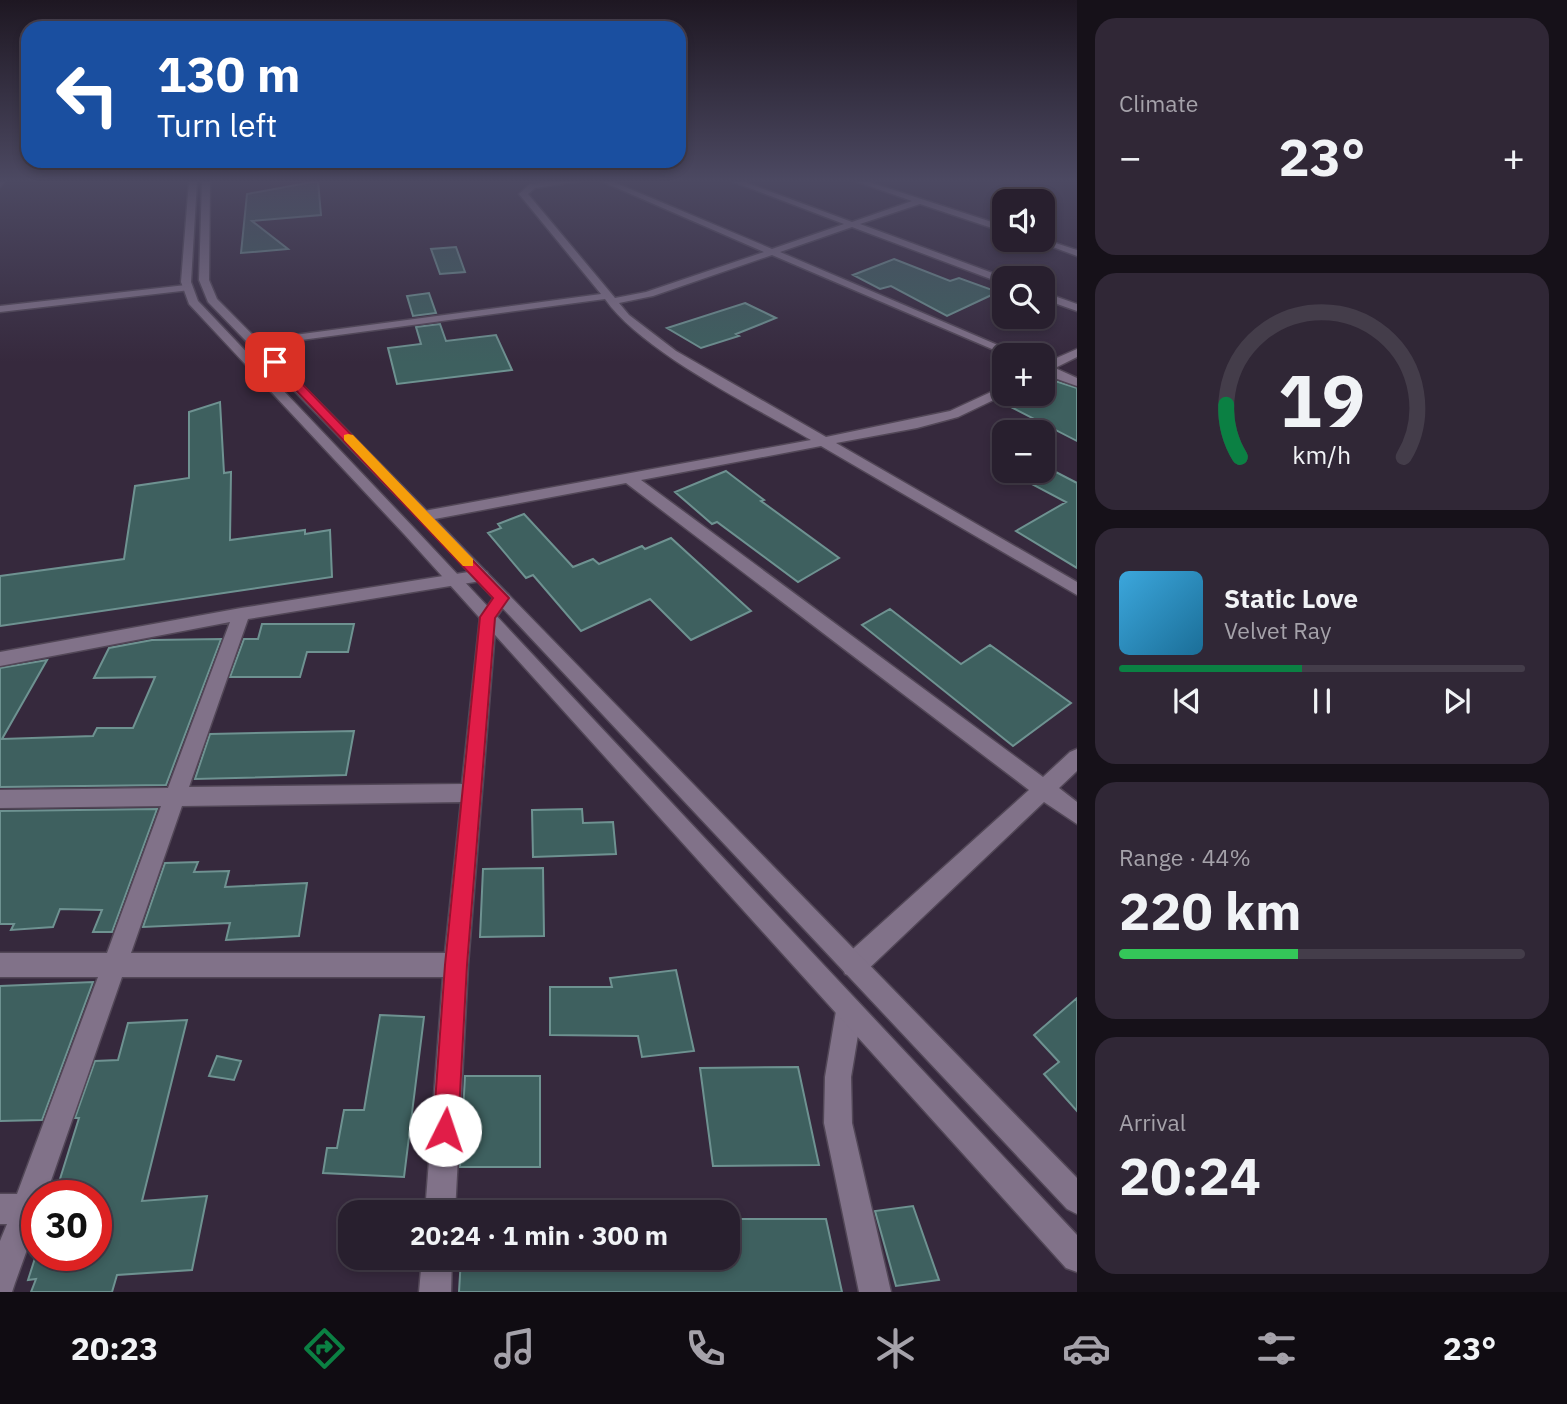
<!DOCTYPE html>
<meta charset="utf-8">
<style>
:root{--surface:#281f2e;--page:#302736;--text:#f1f3f6;--muted:#a5a2aa;--line:#443d4a;--accent:#0b8043}
body{margin:0;font-family:"IBM Plex Sans",sans-serif;background:var(--page);color:var(--text);height:100vh;display:flex;flex-direction:column;font-size:26px;white-space:nowrap}
*{box-sizing:border-box;margin:0}
p{font-size:23px;color:var(--muted)}
.icon{flex:none;width:38px;height:38px;fill:none;stroke:currentColor;stroke-width:2;stroke-linecap:round;stroke-linejoin:round}
.map{position:relative;flex:1;overflow:hidden}
.side{display:flex;flex-direction:column;gap:18px;padding:18px;background:#161119;width:490px}
.side>*{flex:none}
.top-card{position:absolute;left:21px;top:21px;width:665px;height:147px;border-radius:21px;box-shadow:0 4px 10px #0003,0 0 0 2px var(--line);background:#1a4fa0;color:#fff;overflow:hidden}
.buttons{position:absolute;left:992px;top:189px;display:grid;gap:14px}
.buttons a{display:grid;place-items:center;width:63px;height:63px;border-radius:14px;background:var(--surface);box-shadow:0 4px 10px #0003,0 0 0 2px var(--line);font-size:35px}
.speed{position:absolute;left:21px;top:1180px;display:flex;gap:14px;font-size:35px;font-weight:700;text-align:center}
.speed>*{display:grid;place-content:center;width:91px;height:91px;border-radius:50%;background:var(--surface);box-shadow:0 4px 10px #0003,0 0 0 2px var(--line);line-height:1}
.speed .limit{border:10px solid #d22;background:#fff;color:#111}
.pin{position:absolute;display:grid;place-items:center;width:60px;height:60px;color:#fff;margin:-30px;border-radius:14px;box-shadow:0 4px 10px #0006}
.me{position:absolute;width:77px;margin:-38px;rotate:4deg;stroke-linejoin:round;filter:drop-shadow(0 0 5px #0008)}
.turn{display:flex;align-items:center;gap:24px;height:147px;padding:0 21px;font-size:32px}
.turn .icon{width:91px;height:91px;stroke-width:2.5}
.turn b{display:block;font-size:49px;line-height:60px}
.big{font-size:52px;font-weight:700;line-height:1.1}
.side .card{flex:1;display:flex;flex-direction:column;justify-content:center;gap:10px;min-width:0;padding:0 24px;border-radius:21px;background:var(--page)}
.side .dial{align-items:center;gap:0}
.dial svg{height:182px;overflow:visible;fill:none;stroke:var(--line);stroke-width:7;stroke-linecap:round;text-anchor:middle}
.dial text{fill:var(--text);stroke:none}
.song{display:flex;align-items:center;gap:21px}
.cover{width:84px;height:84px;border-radius:10px;background:linear-gradient(135deg,hsl(200 70% 55%),hsl(200 70% 35%))}
.played{height:7px;border-radius:4px;background:linear-gradient(90deg,var(--accent) 45%,var(--line) 45%)}
.keys{display:flex;justify-content:space-around;direction:ltr}
.heat{display:flex;justify-content:space-between;align-items:center;font-size:38px;direction:ltr}
.charge{height:10px;border-radius:5px;background:linear-gradient(90deg,#34c759 44%,var(--line) 0)}
.trip{position:absolute;left:338px;top:1200px;width:402px;height:70px;border-radius:21px;background:var(--surface);box-shadow:0 4px 10px #0003,0 0 0 2px var(--line);font-weight:700;line-height:70px;text-align:center}
.tabs{display:flex;height:112px;justify-content:space-around;align-items:center;background:#100c12;color:var(--muted)}
.tabs .icon{width:49px;height:49px}
.tabs .selected{color:var(--accent)}
.tabs b{font-size:32px;color:var(--text)}
main{display:flex;flex:1;min-height:0}
.map>svg:first-child{display:block}
.building{fill:#3e605f;stroke:#6e9291;stroke-width:2}
.lines{fill:none;stroke-linecap:round;stroke-linejoin:round}
.street-casing{stroke:#524757;stroke-width:3}
.secondary-casing{stroke:#524757;stroke-width:3}
.street{fill:#817289;fill-rule:evenodd}
.secondary{fill:#817289;fill-rule:evenodd}
.route{fill:#e11d48;stroke:#92132f;stroke-width:2}
.slow{fill:#f59e0b}
</style>
<main>
<div class="map">
<svg width="1077" height="1292" viewBox="0 0 1077 1292">
<rect width="100%" height="100%" fill="#36293d"/>
<path class="building" d="M318,181L321,215L252,221L288,249L241,253L247,194Z
M456,247L465,272L440,274L431,249Z
M894,259L950,281L959,278L998,292L947,316L891,286L880,289L853,275Z
M429,293L436,313L413,316L407,296Z
M745,303L776,318L736,334L739,336L701,348L667,328Z
M440,324L446,341L496,335L512,370L397,384L388,348L421,344L416,327Z
M1049,379L1077,388V441L1007,405L1031,394H1043V382Z
M220,402L224,473L231,472L230,540L305,530V534L330,530L332,577L0,626V576L124,559L135,486L189,478V412Z
M726,471L764,500L761,501L839,558L798,582L717,522L712,524L675,492Z
M1007,471H1054L1077,483V568L1016,531L1066,502Z
M524,514L573,567L593,559L599,564L642,546L645,549L671,538L751,611L691,640L650,599L581,631L533,575L526,578L488,533L501,528L498,524Z
M890,609L961,664L990,645L1071,703L1013,746L862,625Z
M262,624H354L348,652H307L300,677H230L244,639H258Z
M221,639L166,785L0,787V668L47,660L2,739L93,736L97,728H133L155,677L94,678L109,648L152,640Z
M354,731L346,775L195,779L210,734Z
M157,809L112,932H93L102,910L60,909L53,927L11,930L14,924H0V811Z
M582,809L583,823L613,822L616,854L533,857L532,810Z
M198,862L194,872L229,871L225,887L307,883L299,936L226,940L230,923L143,927L165,863Z
M543,868L544,936L480,937L483,869Z
M676,970L694,1051L642,1057L638,1036L550,1035V987H612L610,978Z
M93,982L42,1120L0,1121V986Z
M1077,998V1111L1044,1074L1059,1062L1034,1035Z
M380,1015L424,1017L404,1177L323,1173L327,1148H337L344,1110H364Z
M187,1020L142,1201L207,1196L192,1270L117,1275L112,1292H31L36,1279L28,1280L36,1255H96V1195H55L79,1118H75L95,1061L118,1060L128,1023Z
M217,1056L241,1061L234,1080L209,1076Z
M798,1067L819,1165L713,1166L700,1068Z
M465,1076H540V1167H460Z
M913,1206L939,1280L896,1286L875,1211Z
M728,1219H826L842,1292H459L461,1258H728Z"/>
<g class="lines">
<defs>
<path id="street" d="M0,181H5L0,187Z
M558,181H581L535,188L528,194L615,298L646,292L764,252L601,181H611L772,249L844,224L731,181H742L852,222L912,201L855,181H866L1004,226V232L920,204L860,224L1006,278L1004,284L852,227L780,252L1021,355H1006L772,255L653,296L619,303L629,315L676,351L826,437L950,411L1004,386L1006,394L958,417L917,428L836,443L1077,582V595L821,446L641,480L1043,777L1070,752L1077,749V771L1059,788L1077,802V824L1044,802L863,974L854,977L845,974L842,965L845,956L1029,790L626,483L424,521L417,516L424,511L811,440C753,406 642,352 605,299L257,346L251,343L257,340L601,294L519,194L530,184Z
M1043,239L1077,250V256L1034,240Z
M186,285L191,288L190,290L0,312V306Z
M1043,292L1077,304V311L1043,299Z
M1077,349V357L1055,368L1077,378V386L1043,374V364Z
M481,570L487,572L489,576L487,580L248,619L189,787L462,784L480,617L496,594H508L510,598L496,618L468,965L455,1213H425L443,977H122L46,1195H37V1222L15,1283L12,1292H0V1241L7,1224H0V1194H17L98,977H0V953H107L161,806L0,808V790L168,788L230,622L0,666V652L241,608ZM461,802L445,953H131L182,806Z
M849,998L858,1002L862,1011L851,1077L852,1123L891,1292H859L824,1123L825,1077L836,1011L840,1002Z
M422,1258H452L451,1292H419Z"/>
<path id="secondary" d="M189,181H197L191,282L198,301L414,528L1077,1235V1272L1066,1268L404,534L189,304L181,282Z
M202,181H210L209,280L217,299L429,513L1077,1178V1214L1067,1209L419,519L208,302L199,280Z"/>
</defs>
<use href="#street" class="street-casing"/>
<use href="#secondary" class="secondary-casing"/>
<use href="#street" class="street"/>
<use href="#secondary" class="secondary"/>
</g>
<linearGradient id="sky" x2="0" y2="1"><stop stop-color="#1e1722"/><stop offset="0.5" stop-color="#4c4962"/><stop offset="1" stop-color="#4c4962" stop-opacity="0"/></linearGradient>
<rect width="1077" height="362" fill="url(#sky)"/>
<path class="route" d="M272,360H279L509,598L495,618L467,965L458,1130L454,1139L445,1143L436,1139L433,1130L445,965L480,617L493,598L272,365Z"/>
<path class="slow" d="M348,434L353,435L473,559V566H463L344,440V435Z"/>
</svg>
<div class="buttons">
<a><svg class="icon" aria-label="sound" viewBox="0 0 24 24"><path d="M4 9h4l5-4v14l-5-4H4zM17 9q2 3 0 6"/></svg></a>
<a><svg class="icon" aria-label="search" viewBox="0 0 24 24"><circle cx="10" cy="10" r="6"/><path d="M15 15l6 6"/></svg></a>
<a>+</a>
<a>−</a>
</div>
<div class="speed"><div class="limit">30</div></div>
<div class="pin" style="left:275px;top:362px;background:#d93025"><svg class="icon" aria-label="arrive" viewBox="0 0 24 24"><path d="M6 21V4h12l-3 4 3 4H6"/></svg></div>
<svg class="me" style="left:445px;top:1130px" viewBox="-20 -20 40 40"><circle r="19" fill="#fff"/><path d="M0-13L10 11 0 6-10 11z" fill="#e11d48"/></svg>
<div class="trip">20:24 · 1 min · 300 m</div>
<div class="top-card">
<div class="turn"><svg class="icon" aria-label="left" viewBox="0 0 24 24"><path d="M17 20v-9H6M10 6l-5 5 5 5"/></svg><div><b>130 m</b>Turn left</div></div>
</div>
</div>
<section class="side">
<div class="card"><p>Climate</p>
<div class="heat"><a>−</a><b class="big">23°</b><a>+</a></div>
</div>
<div class="card dial"><svg viewBox="0 0 100 80">
<path d="M14 69A42 42 0 1 1 86 69"/>
<path d="M14 69A42 42 0 0 1 8 46" stroke="#0b8043"/>
<text x="50" y="56" font-size="32" font-weight="700">19</text>
<text x="50" y="72" font-size="11">km/h</text>
</svg></div>
<div class="card">
<div class="song"><i class="cover"></i><div><b>Static Love</b><p>Velvet Ray</p></div></div>
<div class="played"></div>
<div class="keys"><svg class="icon" aria-label="previous" viewBox="0 0 24 24"><path d="M18 5L8 12l10 7zM5 5v14"/></svg><svg class="icon" aria-label="pause" viewBox="0 0 24 24"><path d="M8 5v14M16 5v14"/></svg><svg class="icon" aria-label="next" viewBox="0 0 24 24"><path d="M6 5l10 7-10 7zM19 5v14"/></svg></div>
</div>
<div class="card"><p>Range · 44%</p><b class="big">220 km</b><div class="charge"></div></div>
<div class="card"><p>Arrival</p><b class="big">20:24</b></div>
</section>
</main>
<nav class="tabs">
<b>20:23</b>
<svg class="icon selected" aria-label="directions" viewBox="0 0 24 24"><path d="M12 3l9 9-9 9-9-9zM9 14v-3h6M13 9l2 2-2 2"/></svg>
<svg class="icon" aria-label="music" viewBox="0 0 24 24"><path d="M9 18V5l10-2v13"/><circle cx="6" cy="18" r="3"/><circle cx="16" cy="16" r="3"/></svg>
<svg class="icon" aria-label="phone" viewBox="0 0 24 24"><path d="M5 4h4l2 5-3 2q2 4 5 5l2-3 5 2v4C11 20 4 13 5 4z"/></svg>
<svg class="icon" aria-label="climate" viewBox="0 0 24 24"><path d="M12 3v18M4 7l16 10M4 17L20 7"/></svg>
<svg class="icon" aria-label="car" viewBox="0 0 24 24"><path d="M5 17H2v-5l4-1 3-4h7l3 4 3 1v5h-3M9 17h6M6 11h13"/><circle cx="7" cy="17" r="2"/><circle cx="17" cy="17" r="2"/></svg>
<svg class="icon" aria-label="filters" viewBox="0 0 24 24"><path d="M4 7h16M4 17h16"/><circle cx="9" cy="7" r="2"/><circle cx="15" cy="17" r="2"/></svg>
<b>23°</b>
</nav>
